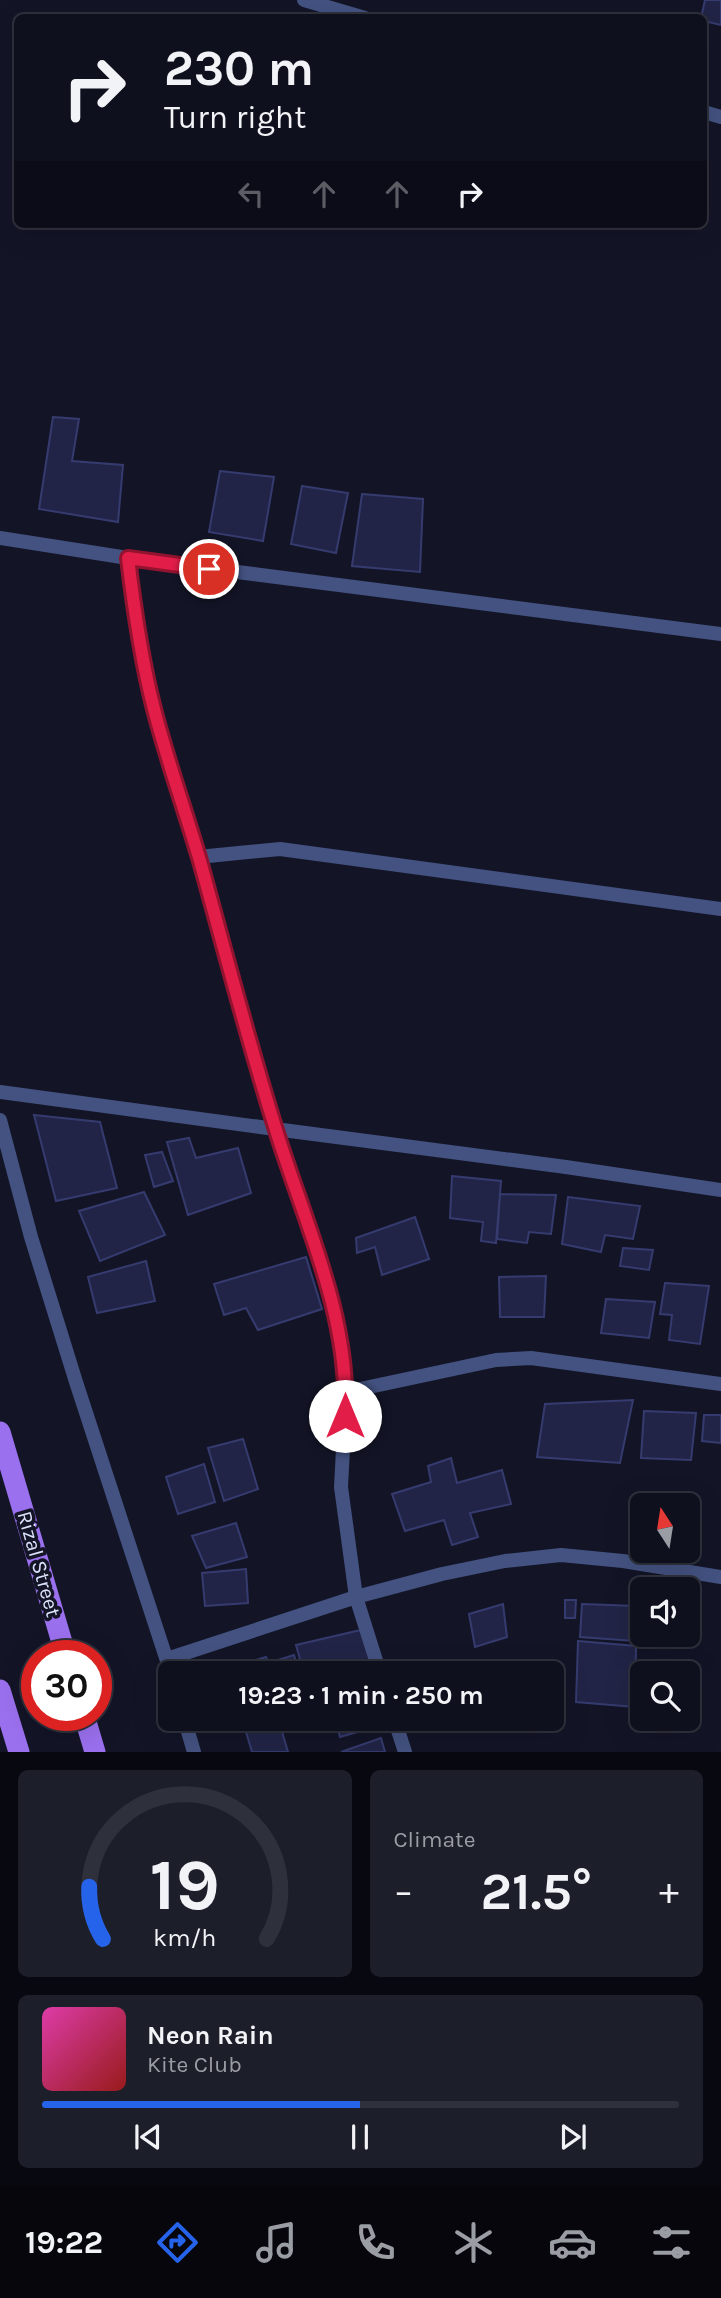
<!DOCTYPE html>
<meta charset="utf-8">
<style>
:root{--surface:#0e101d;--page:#1c1e2a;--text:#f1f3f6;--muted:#9b9da4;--line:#2e303b;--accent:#2563eb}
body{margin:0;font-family:Karla,sans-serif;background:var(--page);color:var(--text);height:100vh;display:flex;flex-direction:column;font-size:26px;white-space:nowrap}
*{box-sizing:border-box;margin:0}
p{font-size:23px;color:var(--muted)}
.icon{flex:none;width:38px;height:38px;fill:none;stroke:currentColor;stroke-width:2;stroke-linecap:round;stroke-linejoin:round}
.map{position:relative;height:1752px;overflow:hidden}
.drawer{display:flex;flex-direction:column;gap:18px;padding:18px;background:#080910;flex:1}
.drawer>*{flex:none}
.hud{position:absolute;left:14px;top:14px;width:693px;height:214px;border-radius:10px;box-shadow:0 7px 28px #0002,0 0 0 2px var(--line);background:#0e101d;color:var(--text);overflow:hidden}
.needle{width:46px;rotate:348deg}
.tools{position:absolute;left:630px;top:1493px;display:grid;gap:14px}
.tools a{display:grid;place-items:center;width:70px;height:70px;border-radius:10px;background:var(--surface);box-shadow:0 7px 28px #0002,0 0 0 2px var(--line);font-size:35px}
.speed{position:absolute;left:21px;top:1640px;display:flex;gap:14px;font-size:35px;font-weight:700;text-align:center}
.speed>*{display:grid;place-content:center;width:91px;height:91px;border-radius:50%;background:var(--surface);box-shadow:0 7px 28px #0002,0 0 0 2px var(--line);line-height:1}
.speed .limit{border:10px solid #d22;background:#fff;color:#111}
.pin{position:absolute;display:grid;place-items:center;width:60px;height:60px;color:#fff;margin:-30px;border:4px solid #fff;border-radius:50%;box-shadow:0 2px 7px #0007}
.me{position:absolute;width:77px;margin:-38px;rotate:0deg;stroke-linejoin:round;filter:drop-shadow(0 0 5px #0008)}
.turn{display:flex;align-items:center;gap:24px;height:147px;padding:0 35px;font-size:32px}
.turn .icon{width:91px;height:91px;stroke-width:2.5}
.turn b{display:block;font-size:49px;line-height:60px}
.lanes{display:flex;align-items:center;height:66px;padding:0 35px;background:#0003;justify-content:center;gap:35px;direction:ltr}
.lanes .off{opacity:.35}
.big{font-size:52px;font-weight:700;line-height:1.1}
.drawer .card{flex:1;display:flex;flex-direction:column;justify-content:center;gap:10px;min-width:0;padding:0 24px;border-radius:10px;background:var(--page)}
.drawer .dial{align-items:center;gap:0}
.dial svg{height:182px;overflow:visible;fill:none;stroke:var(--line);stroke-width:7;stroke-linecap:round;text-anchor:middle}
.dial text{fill:var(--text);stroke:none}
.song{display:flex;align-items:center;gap:21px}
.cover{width:84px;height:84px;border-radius:10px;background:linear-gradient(135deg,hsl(320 70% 55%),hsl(0 70% 35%))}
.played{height:7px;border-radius:4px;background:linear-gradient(90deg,var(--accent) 50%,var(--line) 50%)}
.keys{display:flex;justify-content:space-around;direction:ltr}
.heat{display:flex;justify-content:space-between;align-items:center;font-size:38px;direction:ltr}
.drawer .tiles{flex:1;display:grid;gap:18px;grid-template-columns:1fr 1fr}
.card:last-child{grid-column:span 2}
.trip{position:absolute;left:158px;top:1661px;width:406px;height:70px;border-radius:10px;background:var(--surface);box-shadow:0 7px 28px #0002,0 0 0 2px var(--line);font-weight:700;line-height:70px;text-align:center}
.tab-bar{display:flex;height:112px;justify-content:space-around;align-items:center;background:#06060c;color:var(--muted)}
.tab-bar .icon{width:49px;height:49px}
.tab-bar .selected{color:var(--accent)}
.tab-bar b{font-size:32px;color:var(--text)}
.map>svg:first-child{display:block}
.building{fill:#212446;stroke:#363b6f;stroke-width:2}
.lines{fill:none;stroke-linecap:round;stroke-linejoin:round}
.street{stroke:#435280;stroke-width:14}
.primary{stroke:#9b70ef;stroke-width:21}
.route-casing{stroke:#92132f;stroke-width:18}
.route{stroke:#e11d48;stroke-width:12}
.labels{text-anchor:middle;stroke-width:7;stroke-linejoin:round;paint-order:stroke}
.street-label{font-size:21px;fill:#dde2fb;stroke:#131527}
</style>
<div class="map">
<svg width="721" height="1752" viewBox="0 0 721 1752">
<rect width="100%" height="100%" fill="#131527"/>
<path class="building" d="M705,0H721V25L704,21V18H701Z
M53,417L79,419L72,461L123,465L118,522L39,509Z
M220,471L274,477L263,541L209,532Z
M302,486L348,493L336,553L291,544Z
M362,494L423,499L420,572L352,566Z
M34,1115L100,1122L117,1188L56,1201Z
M189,1138L196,1158L238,1148L251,1193L188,1215L167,1142Z
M162,1152L173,1181L154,1187L145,1155Z
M452,1176L501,1181L496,1243L481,1241L483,1222L450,1218Z
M144,1192L165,1235L100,1261L79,1211Z
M500,1194L556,1195L551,1234L529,1232L527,1243L497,1239Z
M568,1197L640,1206L633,1239L605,1235L601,1252L562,1244Z
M415,1217L429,1259L382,1275L375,1247L357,1253L356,1238Z
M623,1248L653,1250L649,1270L620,1266Z
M306,1257L322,1309L258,1330L246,1308L224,1315L214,1284Z
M146,1261L155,1301L97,1313L88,1277Z
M546,1276L544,1317H500L499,1277Z
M665,1283L709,1286L700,1344L669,1340L672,1315L660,1314Z
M606,1299L655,1302L649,1338L601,1333Z
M633,1400L620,1463L537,1457L545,1404Z
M644,1411L696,1413L691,1460L641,1458Z
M704,1415H721V1443L702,1441Z
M243,1439L258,1489L224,1501L208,1448Z
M451,1458L457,1483L502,1470L511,1504L470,1513L478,1537L452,1545L444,1520L405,1531L392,1494L431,1482L428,1466Z
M204,1464L215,1502L178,1514L166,1477Z
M236,1523L247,1557L206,1568L192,1536Z
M246,1569L248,1603L205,1606L202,1573Z
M565,1600H576L575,1618H565Z
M503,1604L507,1637L475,1647L469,1614Z
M582,1604L636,1606L635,1641L580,1637Z
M365,1629L374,1673H304L296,1645Z
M578,1641L636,1646L635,1707L576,1702Z
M294,1655L299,1673H279L275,1661Z
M266,1657L273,1673H218L217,1671Z
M257,1718H278L288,1752H252L243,1722Z
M335,1718H375L378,1726L340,1737Z
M381,1738L385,1752H341Z"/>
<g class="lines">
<path class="street" d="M304,0L365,18
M704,112L721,117
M0,538L128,558
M721,634L128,558L137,635L154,710L198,857L275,1129L566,1167L721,1190
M198,857L280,849L721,909
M0,1092L275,1129L331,1298L341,1338L346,1392L341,1487L356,1597L442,1574L505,1561L561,1555L623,1561L721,1577
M0,1120L31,1237L76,1382L171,1673
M346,1392L496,1360L531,1358L721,1384
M167,1659L356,1597L380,1673
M184,1718L194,1752
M394,1718L405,1752"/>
<path class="primary" d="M0,1432L66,1656
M0,1690L19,1752
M84,1715L95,1752"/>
</g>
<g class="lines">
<defs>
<path id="route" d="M209,569L128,558C134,609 141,659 154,709C167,760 185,810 200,861C225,951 248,1041 276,1130C305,1224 350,1316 345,1416"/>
</defs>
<use href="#route" class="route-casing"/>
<use href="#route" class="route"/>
</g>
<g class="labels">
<g class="street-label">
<text transform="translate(39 1564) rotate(74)" y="7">Rizal Street</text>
</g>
</g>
</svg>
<div class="tools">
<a><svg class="needle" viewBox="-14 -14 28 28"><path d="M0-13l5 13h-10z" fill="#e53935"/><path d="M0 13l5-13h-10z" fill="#9b9da4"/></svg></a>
<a><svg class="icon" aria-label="sound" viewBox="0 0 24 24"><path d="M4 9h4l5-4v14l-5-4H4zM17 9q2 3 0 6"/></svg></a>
<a><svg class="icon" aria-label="search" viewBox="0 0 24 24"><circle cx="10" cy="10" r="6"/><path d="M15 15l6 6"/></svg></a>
</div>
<div class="speed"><div class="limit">30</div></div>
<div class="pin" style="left:209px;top:569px;background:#d93025"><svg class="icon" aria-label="arrive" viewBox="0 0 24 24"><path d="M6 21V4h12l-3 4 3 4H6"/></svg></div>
<svg class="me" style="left:345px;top:1416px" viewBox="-20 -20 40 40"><circle r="19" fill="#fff"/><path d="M0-13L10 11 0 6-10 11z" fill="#e11d48"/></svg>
<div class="trip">19:23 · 1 min · 250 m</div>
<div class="hud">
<div class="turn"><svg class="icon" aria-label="right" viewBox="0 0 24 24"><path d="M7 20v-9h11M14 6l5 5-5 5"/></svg><div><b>230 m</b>Turn right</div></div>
<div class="lanes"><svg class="icon off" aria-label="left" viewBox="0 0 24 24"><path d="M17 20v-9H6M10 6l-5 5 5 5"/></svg><svg class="icon off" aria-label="ahead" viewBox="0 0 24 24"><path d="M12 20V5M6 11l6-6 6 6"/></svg><svg class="icon off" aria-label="ahead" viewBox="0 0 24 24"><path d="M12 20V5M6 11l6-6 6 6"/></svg><svg class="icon" aria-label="right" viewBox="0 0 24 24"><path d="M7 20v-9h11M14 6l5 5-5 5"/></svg></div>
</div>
</div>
<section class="drawer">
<div class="tiles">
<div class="card dial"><svg viewBox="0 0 100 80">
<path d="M14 69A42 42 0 1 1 86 69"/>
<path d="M14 69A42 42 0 0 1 8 46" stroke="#2563eb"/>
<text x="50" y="56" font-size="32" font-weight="700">19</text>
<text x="50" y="72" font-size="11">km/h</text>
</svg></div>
<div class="card"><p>Climate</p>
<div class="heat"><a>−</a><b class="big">21.5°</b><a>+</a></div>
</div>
<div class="card">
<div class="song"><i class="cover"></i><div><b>Neon Rain</b><p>Kite Club</p></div></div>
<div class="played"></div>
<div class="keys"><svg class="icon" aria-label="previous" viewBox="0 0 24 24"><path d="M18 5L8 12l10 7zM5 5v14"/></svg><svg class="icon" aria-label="pause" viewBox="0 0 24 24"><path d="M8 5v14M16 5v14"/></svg><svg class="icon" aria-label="next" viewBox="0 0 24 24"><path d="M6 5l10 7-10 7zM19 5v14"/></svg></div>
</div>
</div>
</section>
<nav class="tab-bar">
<b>19:22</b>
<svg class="icon selected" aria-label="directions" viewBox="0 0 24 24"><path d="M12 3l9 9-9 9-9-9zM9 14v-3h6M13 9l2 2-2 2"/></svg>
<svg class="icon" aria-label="music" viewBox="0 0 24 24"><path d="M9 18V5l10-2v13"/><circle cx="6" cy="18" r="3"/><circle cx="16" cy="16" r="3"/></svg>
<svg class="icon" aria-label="phone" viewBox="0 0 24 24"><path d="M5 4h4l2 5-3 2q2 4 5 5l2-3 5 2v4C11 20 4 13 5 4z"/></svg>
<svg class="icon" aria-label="climate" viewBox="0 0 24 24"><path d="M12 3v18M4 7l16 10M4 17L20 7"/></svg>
<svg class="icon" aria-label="car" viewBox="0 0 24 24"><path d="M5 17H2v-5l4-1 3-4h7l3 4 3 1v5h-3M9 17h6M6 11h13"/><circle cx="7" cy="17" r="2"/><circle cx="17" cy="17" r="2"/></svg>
<svg class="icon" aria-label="filters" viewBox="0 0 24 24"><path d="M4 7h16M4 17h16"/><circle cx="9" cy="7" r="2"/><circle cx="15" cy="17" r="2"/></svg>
</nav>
